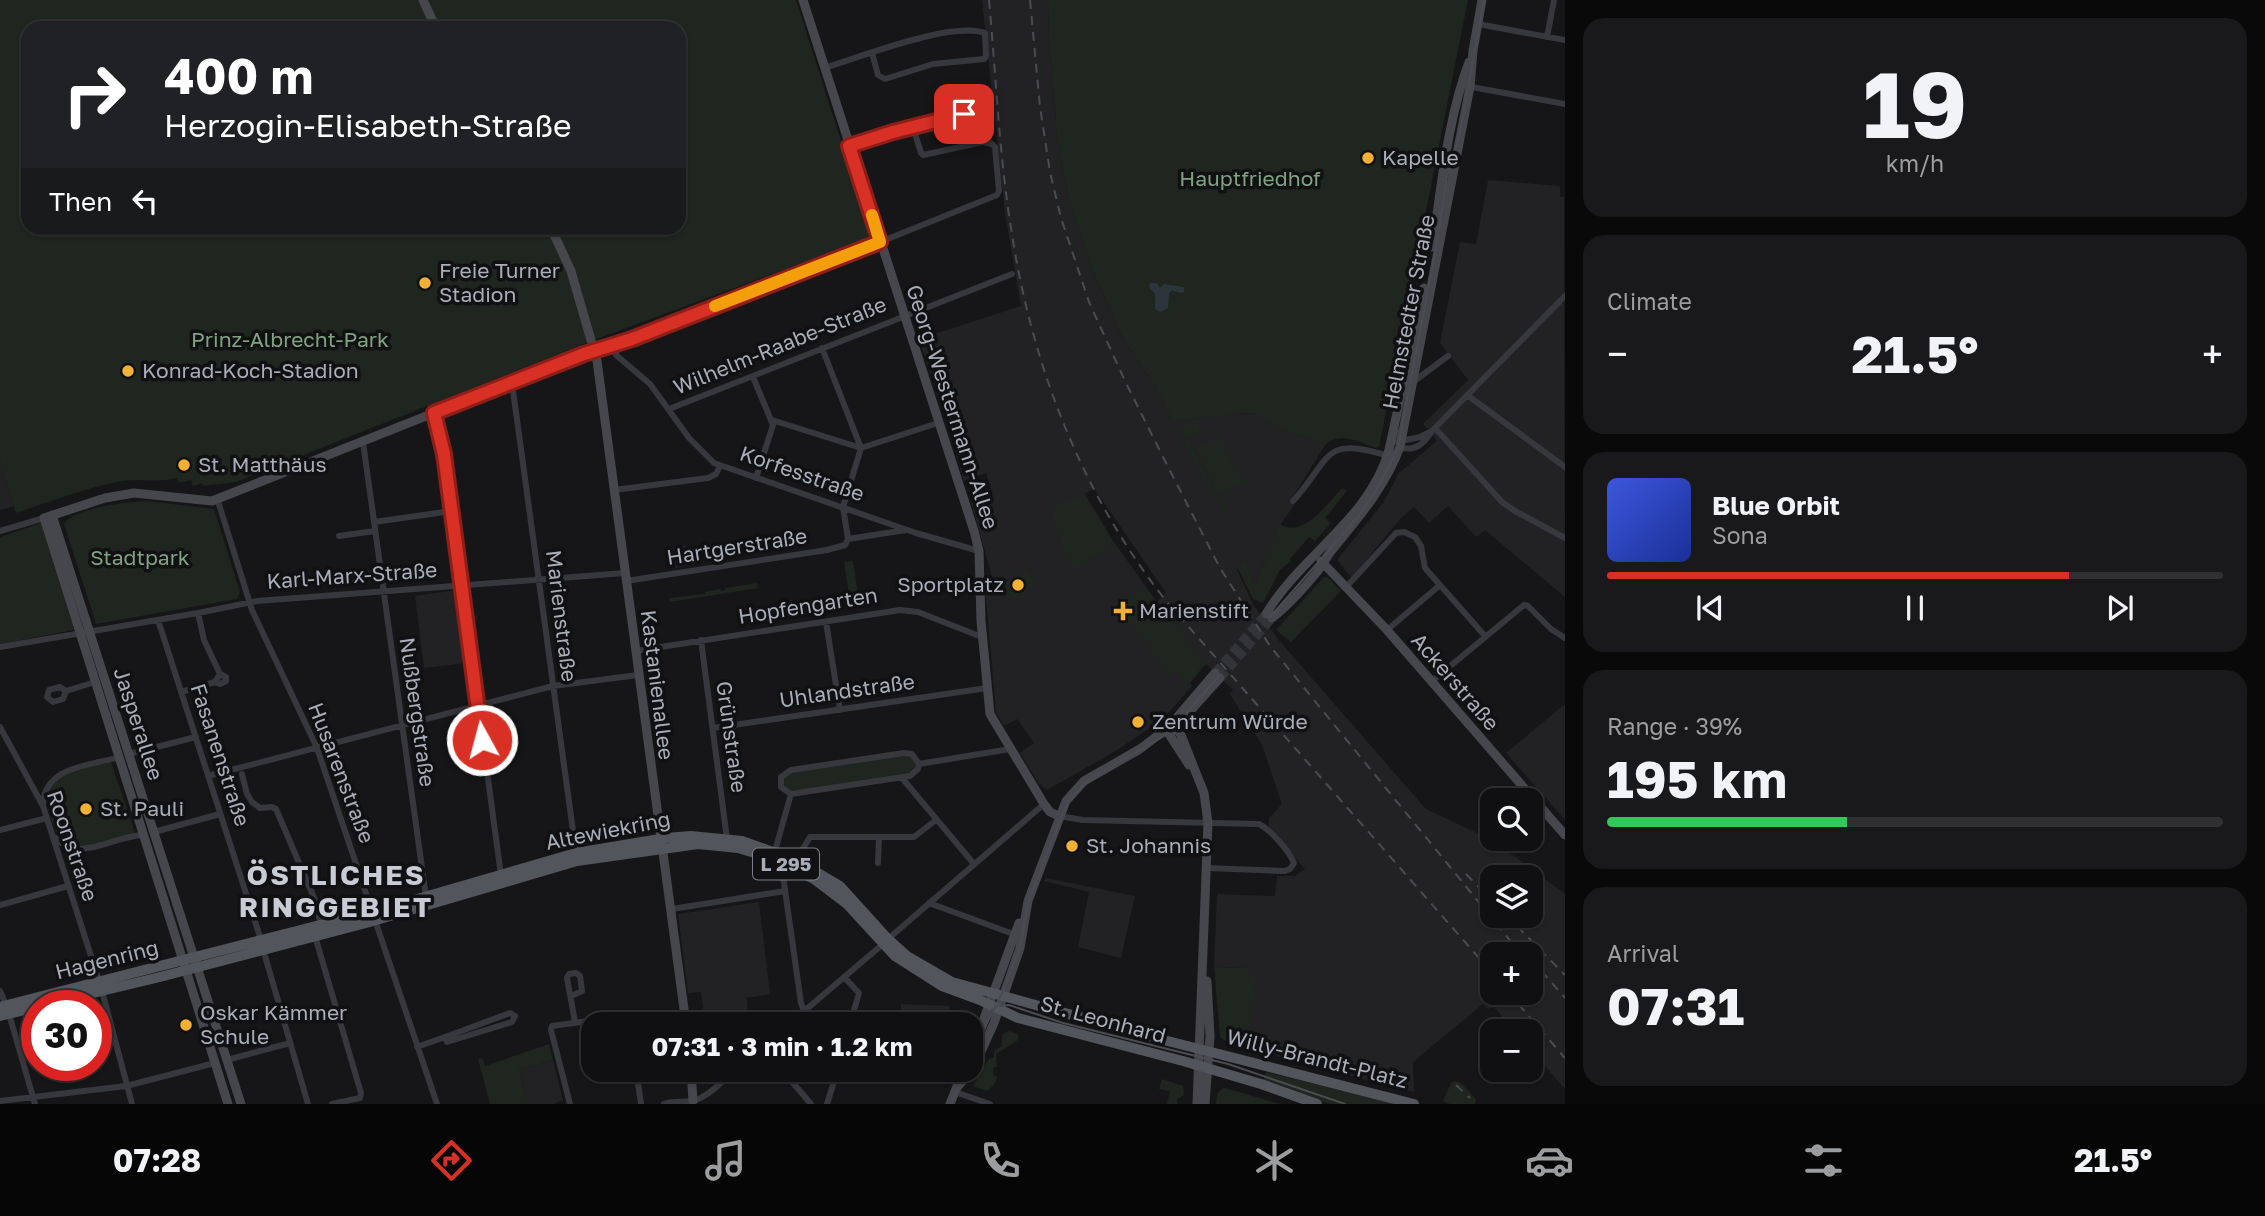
<!DOCTYPE html>
<meta charset="utf-8">
<style>
:root{--surface:#101012;--page:#19191b;--text:#f1f3f6;--muted:#9c9d9f;--line:#303032;--accent:#d93025}
body{margin:0;font-family:"Golos Text",sans-serif;background:var(--page);color:var(--text);height:100vh;display:flex;flex-direction:column;font-size:26px;white-space:nowrap}
*{box-sizing:border-box;margin:0}
p{font-size:23px;color:var(--muted)}
.icon{flex:none;width:38px;height:38px;fill:none;stroke:currentColor;stroke-width:2;stroke-linecap:round;stroke-linejoin:round}
.map{position:relative;flex:1;overflow:hidden}
.side{display:flex;flex-direction:column;gap:18px;padding:18px;background:#09090a;width:700px}
.side>*{flex:none}
.guide{position:absolute;left:21px;top:21px;width:665px;height:214px;border-radius:21px;box-shadow:0 2px 5px #0004,0 0 0 2px var(--line);background:#202124;color:#fff;overflow:hidden}
.controls{position:absolute;left:1480px;top:788px;display:grid;gap:14px}
.controls a{display:grid;place-items:center;width:63px;height:63px;border-radius:14px;background:var(--surface);box-shadow:0 2px 5px #0004,0 0 0 2px var(--line);font-size:35px}
.speed{position:absolute;left:21px;top:990px;display:flex;gap:14px;font-size:35px;font-weight:700;text-align:center}
.speed>*{display:grid;place-content:center;width:91px;height:91px;border-radius:50%;background:var(--surface);box-shadow:0 2px 5px #0004,0 0 0 2px var(--line);line-height:1}
.speed .limit{border:10px solid #d22;background:#fff;color:#111}
.pin{position:absolute;display:grid;place-items:center;width:60px;height:60px;color:#fff;margin:-30px;border-radius:14px;box-shadow:0 4px 10px #0006}
.me{position:absolute;width:77px;margin:-38px;rotate:353deg;stroke-linejoin:round;filter:drop-shadow(0 0 5px #0008)}
.turn{display:flex;align-items:center;gap:24px;height:147px;padding:0 28px;font-size:32px}
.turn .icon{width:91px;height:91px;stroke-width:2.5}
.turn b{display:block;font-size:49px;line-height:60px}
.then{display:flex;align-items:center;height:66px;padding:0 28px;background:#0003;gap:14px;font-size:26px}
.big{font-size:52px;font-weight:700;line-height:1.1}
.side .card{flex:1;display:flex;flex-direction:column;justify-content:center;gap:10px;min-width:0;padding:0 24px;border-radius:21px;background:var(--page)}
.side .dial{align-items:center;gap:0}
.dial b{font-size:91px;line-height:1}
.song{display:flex;align-items:center;gap:21px}
.cover{width:84px;height:84px;border-radius:10px;background:linear-gradient(135deg,hsl(230 70% 55%),hsl(230 70% 35%))}
.played{height:7px;border-radius:4px;background:linear-gradient(90deg,var(--accent) 75%,var(--line) 75%)}
.keys{display:flex;justify-content:space-around;direction:ltr}
.heat{display:flex;justify-content:space-between;align-items:center;font-size:38px;direction:ltr}
.charge{height:10px;border-radius:5px;background:linear-gradient(90deg,#34c759 39%,var(--line) 0)}
.trip{position:absolute;left:581px;top:1012px;width:402px;height:70px;border-radius:21px;background:var(--surface);box-shadow:0 2px 5px #0004,0 0 0 2px var(--line);font-weight:700;line-height:70px;text-align:center}
.menu{display:flex;height:112px;justify-content:space-around;align-items:center;background:#060607;color:var(--muted)}
.menu .icon{width:49px;height:49px}
.menu .active{color:var(--accent)}
.menu b{font-size:32px;color:var(--text)}
main{display:flex;flex:1;min-height:0}
.map>svg:first-child{display:block}
.built{fill:#222225;fill-rule:evenodd}
.green{fill:#1e261f;fill-rule:evenodd}
.water{fill:#2c353c}
.lines{fill:none;stroke-linecap:round;stroke-linejoin:round}
.secondary-tunnel{stroke:#333438;stroke-width:9;stroke-dasharray:9 4.5;stroke-linecap:butt}
.street{stroke:#37383d;stroke-width:6}
.secondary{stroke:#45474d;stroke-width:9}
.primary{stroke:#53555c;stroke-width:10}
.tram{stroke:#4a4c52;stroke-width:2}
.rail{stroke:#4a4c52;stroke-width:2;stroke-dasharray:9 7;stroke-linecap:butt}
.route-casing{stroke:#8d1f18;stroke-width:18}
.route{stroke:#d93025;stroke-width:12}
.slow{stroke:#f59e0b;stroke-width:12}
.poi-dot{fill:#f2b134;stroke:#111113;stroke-width:2.5}
.labels{text-anchor:middle;stroke-width:7;stroke-linejoin:round;paint-order:stroke}
.shield{fill:#111113;stroke:#7b7e86;stroke-width:2}
.shield-label{font-size:19px;font-weight:bold;fill:#a8adb8}
.poi-label{font-size:21px;fill:#a8adb8;stroke:#111113;text-anchor:start}
.park-label{font-size:21px;fill:#7fa381;stroke:#111113}
.street-label{font-size:21px;fill:#a8adb8;stroke:#111113}
.district-label{font-size:28px;font-weight:bold;letter-spacing:2px;fill:#c9ccd4;stroke:#111113}
</style>
<main>
<div class="map">
<svg width="1565" height="1104" viewBox="0 0 1565 1104">
<rect width="100%" height="100%" fill="#161618"/>
<path class="built" d="M982,0H1048L1049,41L1057,136L1069,201L1090,264L1122,337L1154,385L1172,421L1235,413L1254,414L1277,427L1326,444L1292,498L1295,504L1280,525L1256,583H1253L1246,560L1237,570L1253,604L1277,638L1426,809L1494,841L1565,894V1089L1531,1050V1031H1515L1494,1007L1488,1009L1483,1004L1413,1062L1414,1092L1300,1063L1247,1046V968L1214,967L1217,894L1275,896L1277,876H1295L1305,869L1269,827V818L1282,804L1262,745L1230,694L1233,690L1206,664L1190,683L1192,686L1170,711L1147,730L1114,752L1047,790L1039,784L1020,753L1034,743L1017,719L1004,726L996,713L985,585L993,580L971,502L993,494L986,473L964,481L956,454L962,452L961,449L956,451L919,339L1021,306L1005,213ZM1094,488L1166,593L1157,602L1114,542L1085,494ZM1493,877H1531V915H1493ZM1493,954H1531V992H1493Z
M1488,180L1560,186V197H1564L1565,597L1485,530L1476,537L1448,506L1429,523L1414,507L1401,518L1352,578L1337,560L1383,503L1399,473L1437,441L1423,424L1468,380L1440,343L1460,242L1476,244Z
M0,461L14,506L0,510Z
M686,545L688,566L675,568L673,556L668,557L666,548Z
M457,590L466,663L424,668L415,596Z
M1565,704V820L1506,753Z
M1046,878L1135,896L1121,958L1078,947L1089,892L1044,881Z
M759,902L770,994L747,998L748,1024H705L701,992L688,993L678,914Z
M901,1004L949,1006V1019L928,1024H901Z
M553,1060L563,1100L554,1104H527L519,1070Z"/>
<path class="green" d="M0,0H796L870,232L866,239L578,346L236,482L203,486L202,483L193,486L191,480L179,483L177,478C158,483 137,478 117,482C83,489 49,502 16,513L0,461ZM28,28H679V228H28Z
M1048,0H1468L1379,447L1375,448C1358,442 1342,432 1326,444L1276,427L1254,414L1244,413L1172,421L1154,385L1122,337L1090,264L1069,201L1057,136L1049,41Z
M1198,423L1200,434L1186,437L1226,511L1222,513L1182,439L1185,437H1182L1180,426Z
M1219,436L1243,483L1219,495L1196,448Z
M1342,488L1347,491L1325,518L1331,523L1315,541L1309,537L1290,559L1291,561L1280,570L1263,603L1253,599L1238,569L1246,559L1253,582L1256,583L1280,524C1303,539 1327,504 1342,488Z
M1083,494L1113,543L1071,572L1051,509Z
M147,501L214,509L240,592L237,599L96,624L64,524C75,507 128,502 147,501Z
M41,523L74,630L0,644V537Z
M853,561L860,607L851,608L844,562Z
M1027,568L1037,583L1009,602L999,587Z
M1324,577L1329,578L1341,591L1291,642L1276,630Z
M757,583L758,588L670,602L669,598L705,594V592L720,589L721,591L725,590V588Z
M1145,587L1206,664L1184,685L1175,670L1168,675L1119,607Z
M909,753L919,764L910,776L785,792L783,774Z
M111,762L135,833L88,846L68,845C57,836 53,826 49,812C37,774 85,769 111,762Z
M1214,967L1247,968L1254,976L1255,994L1247,1046L1224,1040L1220,1037Z
M1009,1031L1019,1035L1018,1040L996,1054L997,1067L993,1068V1075L997,1077L994,1085L987,1091L973,1086L988,1060L994,1057V1051L1002,1046V1035Z
M549,1044L553,1060L519,1070L527,1104H490L478,1059L482,1058L485,1066Z
M1266,1072L1401,1104H1329L1263,1082Z
M1162,1079L1183,1086L1184,1095L1177,1099V1104H1167L1170,1091L1159,1089Z
M1455,1081L1461,1083L1476,1099L1475,1104H1450L1443,1101L1451,1083Z
M1223,1088L1229,1089L1280,1104H1216L1217,1094Z"/>
<path class="water" d="M1150,283H1157L1160,288L1164,284L1184,287V292L1180,293L1172,290L1169,293L1168,308L1161,312L1155,309V294L1149,287Z"/>
<g class="lines">
<path class="secondary-tunnel" d="M1215,673L1266,614
M1220,678L1272,618"/>
<path class="street" d="M1478,24L1565,40
M1547,37L1554,0
M824,68C861,57 951,21 985,33L986,56L984,59L933,64L885,79L878,75L872,53
M1466,86L1565,104
M849,146L953,117L989,111
M880,242L997,195L999,191L995,147L992,144L983,142L923,155L921,153L913,127
M617,343L616,355L650,384L689,438L714,463L916,533L979,551
M822,348L861,448
M753,377L773,425L756,478
M1413,382L1448,356
M512,383L576,853
M1467,395L1565,467
M669,409L1012,274
M434,413L444,454L501,875
M772,420L861,448L938,423
M1435,428L1502,502L1515,511L1565,538
M1396,430L1397,442L1403,448C1417,451 1425,442 1432,431L1565,296
M1401,441L1420,437L1430,432
M363,442L426,897
M614,490L708,478L716,474L720,466
M217,498L252,610L317,748L437,1104
M1293,501C1331,460 1322,434 1388,456
M374,522L452,511
M0,531L44,518
M339,536L375,531
M848,539L906,530
M626,581L827,550L845,545L848,539L843,507L861,448
M1347,586L1396,533L1404,532L1415,537L1421,546L1425,568L1485,636
M158,620L261,940
M826,622L840,710
M1387,630L1440,585
M701,640L727,839
M0,647L198,613L257,601L625,573
M635,651L900,610L918,612L982,637
M215,682L220,684L226,681V677L220,674
M1431,682L1524,605L1528,606L1551,629L1565,638
M66,691L63,699L53,702L47,697L49,690L60,687L66,691L95,682
M181,692L215,682L220,674L204,640L198,613
M0,727L43,806L99,981
M713,728L987,688
M904,753L912,754L919,764L918,769L910,776L791,794L781,787V777L791,770Z
M129,754L196,737
M919,764L1010,749
M242,774L247,794L252,802L260,808L272,807L276,809L315,900L321,925
M208,776L553,686L638,675
M902,778L974,864
M43,804C45,766 90,766 119,757
M1059,816L1083,820L1259,824C1271,830 1289,851 1294,863L1290,869L1285,871L1207,868
M0,830L47,818
M154,832L220,814
M56,838C78,864 116,835 143,835
M775,851L791,794
M796,860L810,837H914L936,820
M878,863L879,837
M784,865L783,876L801,1003L804,1011
M929,903L1016,935
M0,905L68,886
M672,909L785,891
M315,936L361,1093L360,1098L332,1104
M888,939L1044,804
M263,949L308,1104
M844,977L859,993L850,1024
M0,991L6,1005
M102,991L132,1104
M571,996L582,991L580,976L576,973L569,974L567,978L575,1022
M510,1013L515,1016L512,1022L447,1042L445,1037Z
M9,1014L35,1104
M789,1024L883,944
M417,1047L445,1037
M227,1060L290,1043
M636,1069L641,1104
M781,1069L811,1104
M955,1092L990,1104
M0,1101L126,1086L215,1063
M570,1104L551,1030L552,1026L624,1016L628,1019L630,1024
M664,1104C674,1100 683,1103 693,1101C710,1096 723,1080 736,1069
M827,1104L838,1069"/>
<path class="secondary" d="M423,0L436,28
M803,0L974,531L979,551L981,621L990,714L1044,804L1050,812L1059,816
M551,228L571,271L597,361L686,1024
M1432,247C1442,185 1447,121 1469,62
M52,515L241,1104
M1321,561L1387,630L1565,835
M1266,614C1301,555 1370,519 1389,450L1424,288
M1272,618C1289,605 1303,589 1317,572C1323,565 1326,557 1332,550C1359,517 1385,487 1400,447L1470,87L1473,51L1482,0
M1169,727L1176,728L1181,735L1204,793L1208,823L1197,1104
M1169,729V734L1189,765
M1172,731L1220,678
M971,1054L1019,923
M691,1069L693,1101
M956,1089L974,1067L994,1023L1020,948L1028,901L1066,801L1084,781L1140,749L1169,727L1215,673
M228,1104L44,518L105,498L134,493L212,501L580,355L632,339L880,242
M950,1104L964,1069
M1205,1104L1210,1036L1207,981"/>
<path class="primary" d="M39,1006L160,977L366,923L577,861L698,844L738,848L765,856L814,879L847,904L895,956L942,986L980,1000L1018,1018L1183,1061L1261,1084L1317,1104
M0,1007L383,909L576,853L666,838L691,836L742,841L796,860L840,886L888,939L907,956L952,982L1156,1038L1414,1104
M0,1016L37,1007"/>
<path class="tram" d="M1270,617L1358,517L1376,491L1398,448L1438,236L1447,176L1460,133L1484,0
M990,1011L998,1006L1009,1005L1063,1023L1228,1064L1345,1104
M971,1062L988,1021L1002,993L1020,948L1028,903L1068,801L1090,779L1169,733L1219,676
M951,1104L967,1069"/>
<path class="rail" d="M989,0C996,76 999,153 1011,228C1031,363 1081,494 1167,602L1493,974
M1030,0L1040,107L1050,172L1061,218L1089,302L1125,381L1164,459L1220,568L1270,646L1521,954
M1466,874L1493,902
M1506,915L1565,975
M1531,959L1565,998
M1508,992L1565,1058
M1456,1085L1470,1098"/>
</g>
<g class="lines">
<defs>
<path id="route" d="M482,740L444,454L434,413L584,354L632,339L880,242L849,146L893,132L964,114"/>
</defs>
<use href="#route" class="route-casing"/>
<use href="#route" class="route"/>
<path class="slow" d="M715,306L880,242L872,215"/>
</g>
<g class="poi-dot">
<circle cx="1368" cy="158" r="7"/>
<circle cx="425" cy="283" r="7"/>
<circle cx="128" cy="371" r="7"/>
<circle cx="184" cy="465" r="7"/>
<circle cx="1018" cy="585" r="7"/>
<path d="M1119.5 600.5h7v7h7v7h-7v7h-7v-7h-7v-7h7z"/>
<circle cx="1138" cy="722" r="7"/>
<circle cx="86" cy="809" r="7"/>
<circle cx="1072" cy="846" r="7"/>
<circle cx="186" cy="1025" r="7"/>
</g>
<g class="labels">
<rect class="shield" x="753" y="848.5" width="66" height="31" rx="5"/>
<g class="shield-label">
<text x="786" y="871">L 295</text>
</g>
<g class="poi-label">
<text x="1382" y="165">Kapelle</text>
<text x="439" y="278">Freie Turner<tspan x="439" dy="24">Stadion</tspan></text>
<text x="142" y="378">Konrad-Koch-Stadion</text>
<text x="198" y="472">St. Matthäus</text>
<text x="1004" y="592" text-anchor="end">Sportplatz</text>
<text x="1139" y="618">Marienstift</text>
<text x="1152" y="729">Zentrum Würde</text>
<text x="100" y="816">St. Pauli</text>
<text x="1086" y="853">St. Johannis</text>
<text x="200" y="1020">Oskar Kämmer<tspan x="200" dy="24">Schule</tspan></text>
</g>
<g class="park-label">
<text x="1250" y="186">Hauptfriedhof</text>
<text x="290" y="347">Prinz-Albrecht-Park</text>
<text x="140" y="565">Stadtpark</text>
</g>
<g class="street-label">
<text transform="translate(1409 312) rotate(-79)" y="7">Helmstedter Straße</text>
<text transform="translate(780 346) rotate(-22)" y="7">Wilhelm-Raabe-Straße</text>
<text transform="translate(952 407) rotate(72)" y="7">Georg-Westermann-Allee</text>
<text transform="translate(802 474) rotate(19)" y="7">Korfesstraße</text>
<text transform="translate(737 547) rotate(-9)" y="7">Hartgerstraße</text>
<text transform="translate(352 576) rotate(-4)" y="7">Karl-Marx-Straße</text>
<text transform="translate(808 606) rotate(-9)" y="7">Hopfengarten</text>
<text transform="translate(561 616) rotate(83)" y="7">Marienstraße</text>
<text transform="translate(1455 682) rotate(49)" y="7">Ackerstraße</text>
<text transform="translate(657 685) rotate(83)" y="7">Kastanienallee</text>
<text transform="translate(847 691) rotate(-8)" y="7">Uhlandstraße</text>
<text transform="translate(417 712) rotate(82)" y="7">Nußbergstraße</text>
<text transform="translate(138 724) rotate(72)" y="7">Jasperallee</text>
<text transform="translate(731 737) rotate(82)" y="7">Grünstraße</text>
<text transform="translate(220 755) rotate(72)" y="7">Fasanenstraße</text>
<text transform="translate(341 773) rotate(69)" y="7">Husarenstraße</text>
<text transform="translate(608 831) rotate(-11)" y="7">Altewiekring</text>
<text transform="translate(72 846) rotate(71)" y="7">Roonstraße</text>
<text transform="translate(107 960) rotate(-14)" y="7">Hagenring</text>
<text transform="translate(1103 1020) rotate(15)" y="7">St. Leonhard</text>
<text transform="translate(1317 1059) rotate(14)" y="7">Willy-Brandt-Platz</text>
</g>
<g class="district-label">
<text x="336" y="885">ÖSTLICHES<tspan x="336" dy="32">RINGGEBIET</tspan></text>
</g>
</g>
</svg>
<div class="controls">
<a><svg class="icon" aria-label="search" viewBox="0 0 24 24"><circle cx="10" cy="10" r="6"/><path d="M15 15l6 6"/></svg></a>
<a><svg class="icon" aria-label="layers" viewBox="0 0 24 24"><path d="M12 4l9 5-9 5-9-5zM3 14l9 5 9-5"/></svg></a>
<a>+</a>
<a>−</a>
</div>
<div class="speed"><div class="limit">30</div></div>
<div class="pin" style="left:964px;top:114px;background:#d93025"><svg class="icon" aria-label="arrive" viewBox="0 0 24 24"><path d="M6 21V4h12l-3 4 3 4H6"/></svg></div>
<svg class="me" style="left:482px;top:740px" viewBox="-20 -20 40 40"><circle r="17" fill="#d93025" stroke="#fff" stroke-width="3"/><path d="M0-11L8 9 0 5-8 9z" fill="#fff"/></svg>
<div class="trip">07:31 · 3 min · 1.2 km</div>
<div class="guide">
<div class="turn"><svg class="icon" aria-label="right" viewBox="0 0 24 24"><path d="M7 20v-9h11M14 6l5 5-5 5"/></svg><div><b>400 m</b>Herzogin-Elisabeth-Straße</div></div>
<div class="then">Then<svg class="icon" aria-label="left" viewBox="0 0 24 24"><path d="M17 20v-9H6M10 6l-5 5 5 5"/></svg></div>
</div>
</div>
<section class="side">
<div class="card dial"><b>19</b><p>km/h</p></div>
<div class="card"><p>Climate</p>
<div class="heat"><a>−</a><b class="big">21.5°</b><a>+</a></div>
</div>
<div class="card">
<div class="song"><i class="cover"></i><div><b>Blue Orbit</b><p>Sona</p></div></div>
<div class="played"></div>
<div class="keys"><svg class="icon" aria-label="previous" viewBox="0 0 24 24"><path d="M18 5L8 12l10 7zM5 5v14"/></svg><svg class="icon" aria-label="pause" viewBox="0 0 24 24"><path d="M8 5v14M16 5v14"/></svg><svg class="icon" aria-label="next" viewBox="0 0 24 24"><path d="M6 5l10 7-10 7zM19 5v14"/></svg></div>
</div>
<div class="card"><p>Range · 39%</p><b class="big">195 km</b><div class="charge"></div></div>
<div class="card"><p>Arrival</p><b class="big">07:31</b></div>
</section>
</main>
<nav class="menu">
<b>07:28</b>
<svg class="icon active" aria-label="directions" viewBox="0 0 24 24"><path d="M12 3l9 9-9 9-9-9zM9 14v-3h6M13 9l2 2-2 2"/></svg>
<svg class="icon" aria-label="music" viewBox="0 0 24 24"><path d="M9 18V5l10-2v13"/><circle cx="6" cy="18" r="3"/><circle cx="16" cy="16" r="3"/></svg>
<svg class="icon" aria-label="phone" viewBox="0 0 24 24"><path d="M5 4h4l2 5-3 2q2 4 5 5l2-3 5 2v4C11 20 4 13 5 4z"/></svg>
<svg class="icon" aria-label="climate" viewBox="0 0 24 24"><path d="M12 3v18M4 7l16 10M4 17L20 7"/></svg>
<svg class="icon" aria-label="car" viewBox="0 0 24 24"><path d="M5 17H2v-5l4-1 3-4h7l3 4 3 1v5h-3M9 17h6M6 11h13"/><circle cx="7" cy="17" r="2"/><circle cx="17" cy="17" r="2"/></svg>
<svg class="icon" aria-label="filters" viewBox="0 0 24 24"><path d="M4 7h16M4 17h16"/><circle cx="9" cy="7" r="2"/><circle cx="15" cy="17" r="2"/></svg>
<b>21.5°</b>
</nav>
